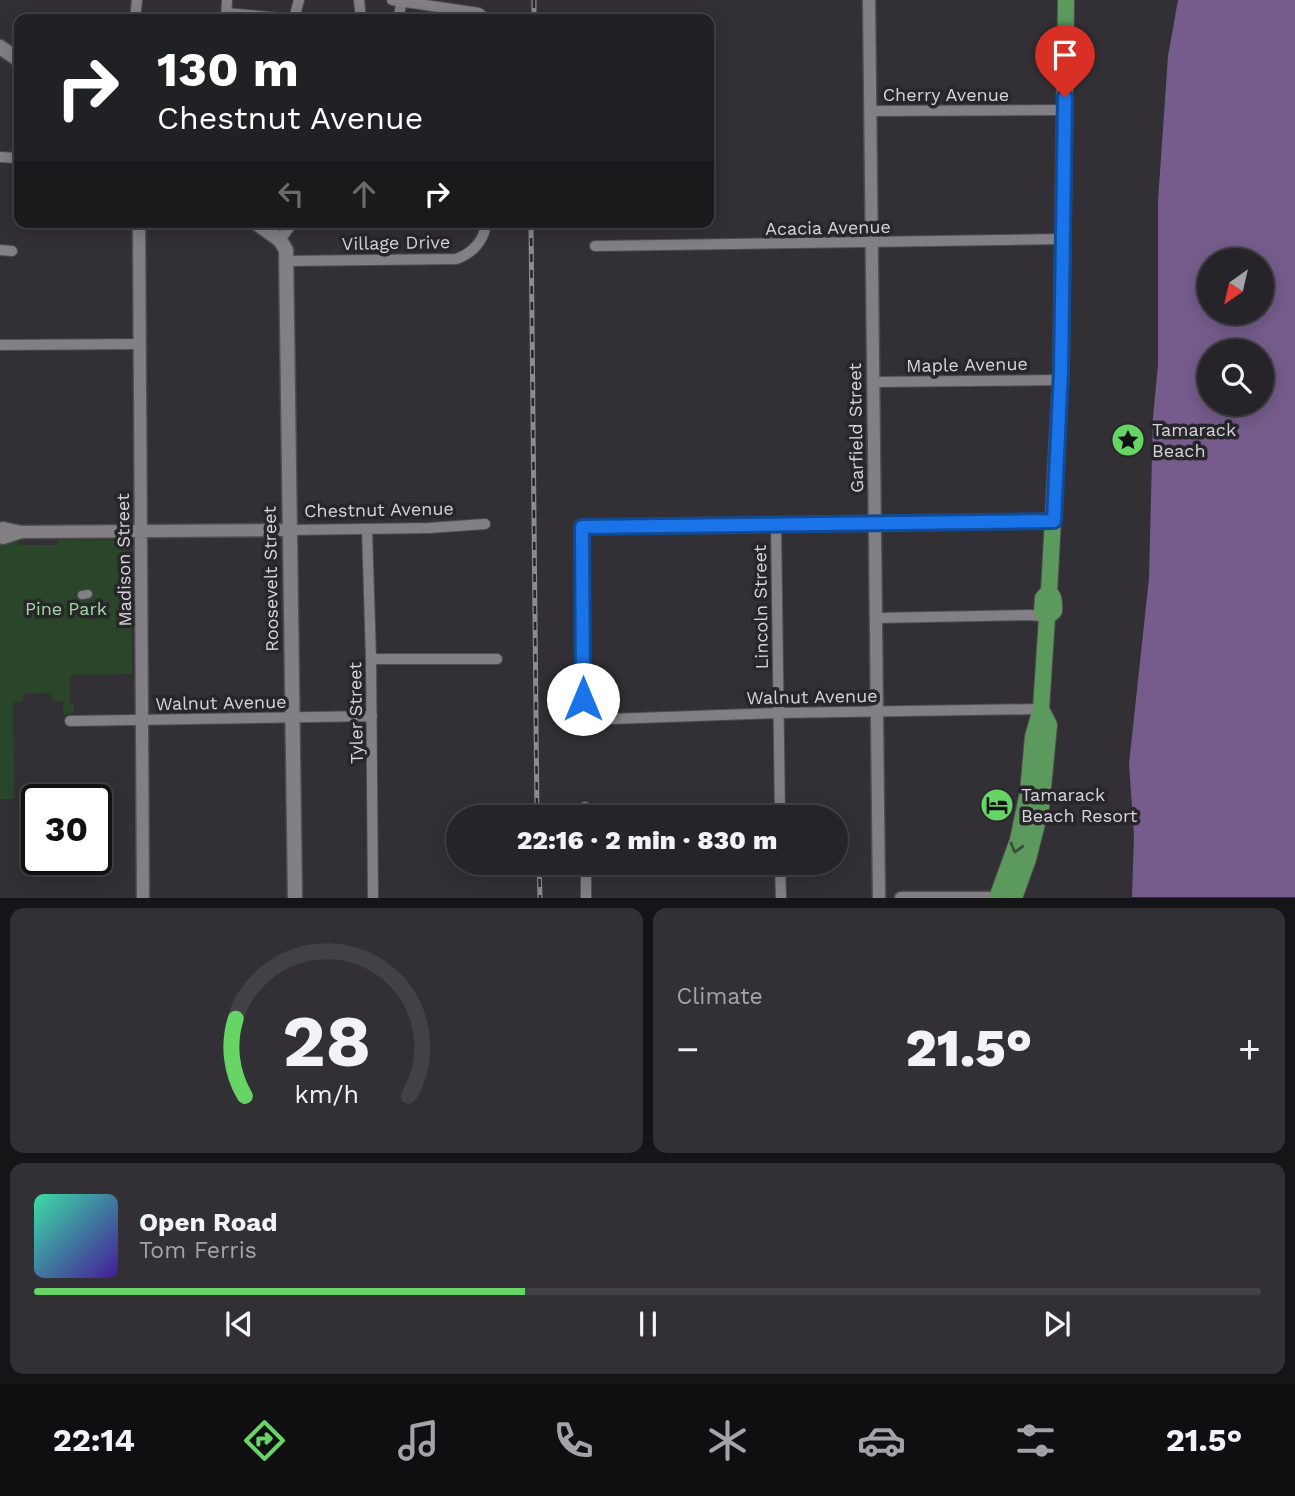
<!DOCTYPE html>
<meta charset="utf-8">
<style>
:root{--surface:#262428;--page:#323034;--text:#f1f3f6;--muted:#a4a4a8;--line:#424145;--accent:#67d466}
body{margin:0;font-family:"Work Sans",sans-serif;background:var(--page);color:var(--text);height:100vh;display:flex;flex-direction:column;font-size:26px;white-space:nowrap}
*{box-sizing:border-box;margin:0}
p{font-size:23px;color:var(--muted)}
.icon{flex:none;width:38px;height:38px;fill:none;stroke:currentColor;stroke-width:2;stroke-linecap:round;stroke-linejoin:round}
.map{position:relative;height:898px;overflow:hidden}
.side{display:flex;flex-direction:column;gap:10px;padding:10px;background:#151416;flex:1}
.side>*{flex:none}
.top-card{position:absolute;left:14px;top:14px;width:700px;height:214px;border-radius:14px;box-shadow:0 4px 18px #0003,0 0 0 2px var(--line);background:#202124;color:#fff;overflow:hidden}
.needle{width:46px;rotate:214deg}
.buttons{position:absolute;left:1197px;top:248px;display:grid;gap:14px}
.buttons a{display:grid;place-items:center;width:77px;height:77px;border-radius:50%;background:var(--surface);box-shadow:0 4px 18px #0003,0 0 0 2px var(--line);font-size:35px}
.speed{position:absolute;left:21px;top:784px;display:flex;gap:14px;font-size:35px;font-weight:700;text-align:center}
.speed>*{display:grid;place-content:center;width:91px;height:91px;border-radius:50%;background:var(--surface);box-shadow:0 4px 18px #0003,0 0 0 2px var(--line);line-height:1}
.speed .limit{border:4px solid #111;border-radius:10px;background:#fff;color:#111}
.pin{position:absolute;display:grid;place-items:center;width:60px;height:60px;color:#fff;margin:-72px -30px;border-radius:50% 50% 50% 0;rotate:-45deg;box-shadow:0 0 7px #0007}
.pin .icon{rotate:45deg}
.me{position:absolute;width:77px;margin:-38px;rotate:0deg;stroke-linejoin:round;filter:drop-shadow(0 0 5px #0008)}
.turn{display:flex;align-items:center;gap:24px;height:147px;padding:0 28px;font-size:32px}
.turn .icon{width:91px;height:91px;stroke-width:2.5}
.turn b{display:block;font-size:49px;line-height:60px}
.lanes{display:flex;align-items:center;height:66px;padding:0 28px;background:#0003;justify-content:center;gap:35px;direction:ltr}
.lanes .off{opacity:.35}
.big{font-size:52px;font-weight:800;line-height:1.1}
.side .widget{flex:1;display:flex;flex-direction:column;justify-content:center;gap:10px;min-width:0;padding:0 24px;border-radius:14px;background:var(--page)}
.side .dial{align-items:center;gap:0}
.dial svg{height:182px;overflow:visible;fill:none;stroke:var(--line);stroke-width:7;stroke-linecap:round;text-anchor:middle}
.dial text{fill:var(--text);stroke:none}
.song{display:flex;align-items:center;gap:21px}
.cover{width:84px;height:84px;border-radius:10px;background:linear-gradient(135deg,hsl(160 70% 55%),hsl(260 70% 35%))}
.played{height:7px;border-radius:4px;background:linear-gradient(90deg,var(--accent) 40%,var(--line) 40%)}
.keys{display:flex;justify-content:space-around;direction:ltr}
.heat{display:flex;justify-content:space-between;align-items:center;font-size:38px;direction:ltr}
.side .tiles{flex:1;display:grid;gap:10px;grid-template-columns:1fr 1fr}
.widget:last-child{grid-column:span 2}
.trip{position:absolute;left:446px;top:805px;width:402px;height:70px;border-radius:35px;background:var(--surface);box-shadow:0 4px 18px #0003,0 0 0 2px var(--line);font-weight:800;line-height:70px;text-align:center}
.menu{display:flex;height:112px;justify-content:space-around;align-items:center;background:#0f0e10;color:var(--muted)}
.menu .icon{width:49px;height:49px}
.menu .selected{color:var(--accent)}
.menu b{font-size:32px;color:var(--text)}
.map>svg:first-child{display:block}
.green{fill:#294628}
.water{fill:#755c8c;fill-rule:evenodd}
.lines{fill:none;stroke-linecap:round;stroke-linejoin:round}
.pedestrian-casing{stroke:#4e4d51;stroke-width:10}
.minor-casing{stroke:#4e4d51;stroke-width:12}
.tertiary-casing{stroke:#4e4d51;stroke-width:15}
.secondary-casing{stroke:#4e4d51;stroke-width:17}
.primary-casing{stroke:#4e4d51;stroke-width:18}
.pedestrian{stroke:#827f85;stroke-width:8}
.minor{stroke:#827f85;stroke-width:10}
.tertiary{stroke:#827f85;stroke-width:12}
.secondary{stroke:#827f85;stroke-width:14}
.primary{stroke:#5c995d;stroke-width:16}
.rail-casing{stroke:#8c8a8e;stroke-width:5}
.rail{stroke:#28262b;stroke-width:2.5;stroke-dasharray:8;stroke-linecap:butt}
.oneway{stroke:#3a4e3c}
.route-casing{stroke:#114b97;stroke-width:18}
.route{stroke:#1a73e8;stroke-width:12}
.labels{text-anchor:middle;stroke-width:7;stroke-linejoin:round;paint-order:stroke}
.street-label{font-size:18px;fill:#d5d4d7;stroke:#28262b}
.poi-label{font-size:18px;fill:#d5d4d7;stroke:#28262b;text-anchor:start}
.park-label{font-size:18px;fill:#9fdc9c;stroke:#28262b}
</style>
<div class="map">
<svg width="1295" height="898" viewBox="0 0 1295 898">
<rect width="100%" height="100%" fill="#323035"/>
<path class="green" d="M18,539L19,545H56L58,540H130L133,547L131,548L132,674L70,675V703L74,704V713L63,715V701H53L52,693L24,694L22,702H13L14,799H0V546L8,540Z"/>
<path class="water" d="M1178,0H1295V897H1132L1134,835L1129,764L1149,578L1153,417L1158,365V201L1168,56ZM1209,261H1262V313H1209ZM1209,352H1262V404H1209Z"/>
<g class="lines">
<defs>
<path id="pedestrian" d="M82,595L88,594"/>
<path id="minor" d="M359,0L361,19
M392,0L479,13L486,19
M226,13L280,18
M135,19L137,0
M226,19L227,0
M294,19L299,0
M398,19L402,1
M870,111L1065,110
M0,157L16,158
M280,240L293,222
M595,246L1062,239
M0,250L12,251
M286,261L456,259C473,253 485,240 486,222
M0,345L139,344
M873,382L1061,380
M875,522L582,527L583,720L778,713L1041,709
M776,523L780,817
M875,523L1054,521
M367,529L371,659L373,898
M289,530L429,528L485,524
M876,618L1031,615L1047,617
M371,659H497
M70,721L372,716
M585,807V817
M586,863V898
M780,863L781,898"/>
<path id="tertiary" d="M869,0L879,898
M139,222L143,898
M3,528L21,532L3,538
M21,532L289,530
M901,898H990"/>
<path id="secondary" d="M0,47L19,60
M255,222L280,240L286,250L295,898"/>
<path id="primary" d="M1047,617L1054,611C1054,603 1055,598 1049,592L1061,371L1066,0
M997,898L1018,840L1028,792L1033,737L1041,709L1047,617L1042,611L1043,598L1049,592
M1014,898L1028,859L1041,808L1049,725L1041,709"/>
</defs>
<use href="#pedestrian" class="pedestrian-casing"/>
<use href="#minor" class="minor-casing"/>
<use href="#tertiary" class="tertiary-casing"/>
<use href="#secondary" class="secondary-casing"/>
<use href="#primary" class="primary-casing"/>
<use href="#pedestrian" class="pedestrian"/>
<use href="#minor" class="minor"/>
<use href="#tertiary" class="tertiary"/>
<use href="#secondary" class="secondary"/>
<use href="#primary" class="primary"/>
<defs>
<path id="rail" d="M534,0V19
M531,222L537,817
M539,863L540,898"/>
</defs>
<use href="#rail" class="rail-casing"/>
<use href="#rail" class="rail"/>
</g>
<defs><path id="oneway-chevron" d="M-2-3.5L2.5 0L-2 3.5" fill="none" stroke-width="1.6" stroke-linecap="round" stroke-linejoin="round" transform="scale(1.75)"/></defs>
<use class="oneway" href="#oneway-chevron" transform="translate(1016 848) rotate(106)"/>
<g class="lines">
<defs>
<path id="route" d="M583,699L582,527L1054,521L1061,370L1065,97"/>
</defs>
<use href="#route" class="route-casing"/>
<use href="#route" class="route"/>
</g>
<defs>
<symbol id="sight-disc" viewBox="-11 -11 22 22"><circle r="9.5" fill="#67d466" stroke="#28262b"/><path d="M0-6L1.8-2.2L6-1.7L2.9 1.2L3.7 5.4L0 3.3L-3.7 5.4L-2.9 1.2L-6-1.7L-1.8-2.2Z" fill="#111"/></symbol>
<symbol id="hotel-disc" viewBox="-11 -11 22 22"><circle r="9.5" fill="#67d466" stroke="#28262b"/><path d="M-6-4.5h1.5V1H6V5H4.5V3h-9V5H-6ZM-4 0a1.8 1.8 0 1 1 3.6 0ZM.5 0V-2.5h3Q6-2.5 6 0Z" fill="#111"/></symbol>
</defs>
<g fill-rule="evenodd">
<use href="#sight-disc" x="1109" y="421" width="38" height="38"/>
<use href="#hotel-disc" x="978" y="786" width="38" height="38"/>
</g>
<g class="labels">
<g class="street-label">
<text x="946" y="101">Cherry Avenue</text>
<text transform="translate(828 228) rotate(-1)" y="6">Acacia Avenue</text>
<text transform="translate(396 243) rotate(-1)" y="6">Village Drive</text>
<text transform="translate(967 365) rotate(-1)" y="6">Maple Avenue</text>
<text transform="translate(856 428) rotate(-91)" y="6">Garfield Street</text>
<text transform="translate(379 510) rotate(-1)" y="6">Chestnut Avenue</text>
<text transform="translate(124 560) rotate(-91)" y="6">Madison Street</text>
<text transform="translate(271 579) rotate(-91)" y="6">Roosevelt Street</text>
<text transform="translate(761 607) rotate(-91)" y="6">Lincoln Street</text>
<text transform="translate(812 697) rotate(-1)" y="6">Walnut Avenue</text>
<text transform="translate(221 703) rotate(-1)" y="6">Walnut Avenue</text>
<text transform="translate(356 713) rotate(-91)" y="6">Tyler Street</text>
</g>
<g class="poi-label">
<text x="1152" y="436">Tamarack<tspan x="1152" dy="21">Beach</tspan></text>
<text x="1021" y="801">Tamarack<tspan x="1021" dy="21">Beach Resort</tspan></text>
</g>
<g class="park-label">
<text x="66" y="615">Pine Park</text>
</g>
</g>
</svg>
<div class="buttons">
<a><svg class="needle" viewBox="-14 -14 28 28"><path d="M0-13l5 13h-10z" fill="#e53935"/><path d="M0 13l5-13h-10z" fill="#a4a4a8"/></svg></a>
<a><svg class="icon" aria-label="search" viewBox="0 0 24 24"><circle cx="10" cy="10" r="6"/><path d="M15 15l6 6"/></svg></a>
</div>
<div class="speed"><div class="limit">30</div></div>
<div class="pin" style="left:1065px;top:97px;background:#d93025"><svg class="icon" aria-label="arrive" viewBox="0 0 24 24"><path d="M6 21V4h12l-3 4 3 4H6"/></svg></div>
<svg class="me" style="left:583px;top:699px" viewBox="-20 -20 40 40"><circle r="19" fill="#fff"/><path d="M0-13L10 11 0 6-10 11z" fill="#1a73e8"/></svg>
<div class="trip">22:16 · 2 min · 830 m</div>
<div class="top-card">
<div class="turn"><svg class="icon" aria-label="right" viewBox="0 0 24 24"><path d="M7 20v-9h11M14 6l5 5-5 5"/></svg><div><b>130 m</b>Chestnut Avenue</div></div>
<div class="lanes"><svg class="icon off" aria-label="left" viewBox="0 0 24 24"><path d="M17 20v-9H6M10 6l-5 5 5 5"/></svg><svg class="icon off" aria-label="ahead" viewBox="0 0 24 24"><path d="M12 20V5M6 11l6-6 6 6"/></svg><svg class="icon" aria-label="right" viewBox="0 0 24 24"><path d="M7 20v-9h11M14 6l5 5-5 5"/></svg></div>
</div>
</div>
<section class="side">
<div class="tiles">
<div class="widget dial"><svg viewBox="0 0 100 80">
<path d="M14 69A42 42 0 1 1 86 69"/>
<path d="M14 69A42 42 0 0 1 10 35" stroke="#67d466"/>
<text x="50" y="56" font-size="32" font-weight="700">28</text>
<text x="50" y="72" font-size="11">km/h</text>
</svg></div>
<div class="widget"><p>Climate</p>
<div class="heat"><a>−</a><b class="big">21.5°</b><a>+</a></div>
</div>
<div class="widget">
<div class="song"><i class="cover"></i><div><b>Open Road</b><p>Tom Ferris</p></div></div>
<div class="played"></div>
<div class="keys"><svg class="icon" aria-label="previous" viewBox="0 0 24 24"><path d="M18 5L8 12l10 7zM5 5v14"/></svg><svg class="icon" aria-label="pause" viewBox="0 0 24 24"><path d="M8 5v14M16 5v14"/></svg><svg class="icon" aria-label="next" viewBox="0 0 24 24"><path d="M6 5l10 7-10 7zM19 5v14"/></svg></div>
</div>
</div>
</section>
<nav class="menu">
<b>22:14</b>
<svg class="icon selected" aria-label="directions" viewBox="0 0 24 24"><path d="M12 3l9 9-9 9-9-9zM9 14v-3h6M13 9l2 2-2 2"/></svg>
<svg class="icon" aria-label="music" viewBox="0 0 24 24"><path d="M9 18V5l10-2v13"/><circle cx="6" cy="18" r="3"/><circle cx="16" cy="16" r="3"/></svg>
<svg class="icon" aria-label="phone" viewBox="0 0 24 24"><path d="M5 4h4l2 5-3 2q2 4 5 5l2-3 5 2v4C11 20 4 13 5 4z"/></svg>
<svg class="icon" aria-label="climate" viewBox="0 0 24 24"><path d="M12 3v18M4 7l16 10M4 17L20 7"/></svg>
<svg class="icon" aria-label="car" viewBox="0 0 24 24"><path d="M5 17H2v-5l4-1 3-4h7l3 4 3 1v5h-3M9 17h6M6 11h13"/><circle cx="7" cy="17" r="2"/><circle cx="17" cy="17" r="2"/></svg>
<svg class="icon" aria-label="filters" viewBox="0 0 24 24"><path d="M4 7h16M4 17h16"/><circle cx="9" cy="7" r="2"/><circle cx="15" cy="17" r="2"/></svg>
<b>21.5°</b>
</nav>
